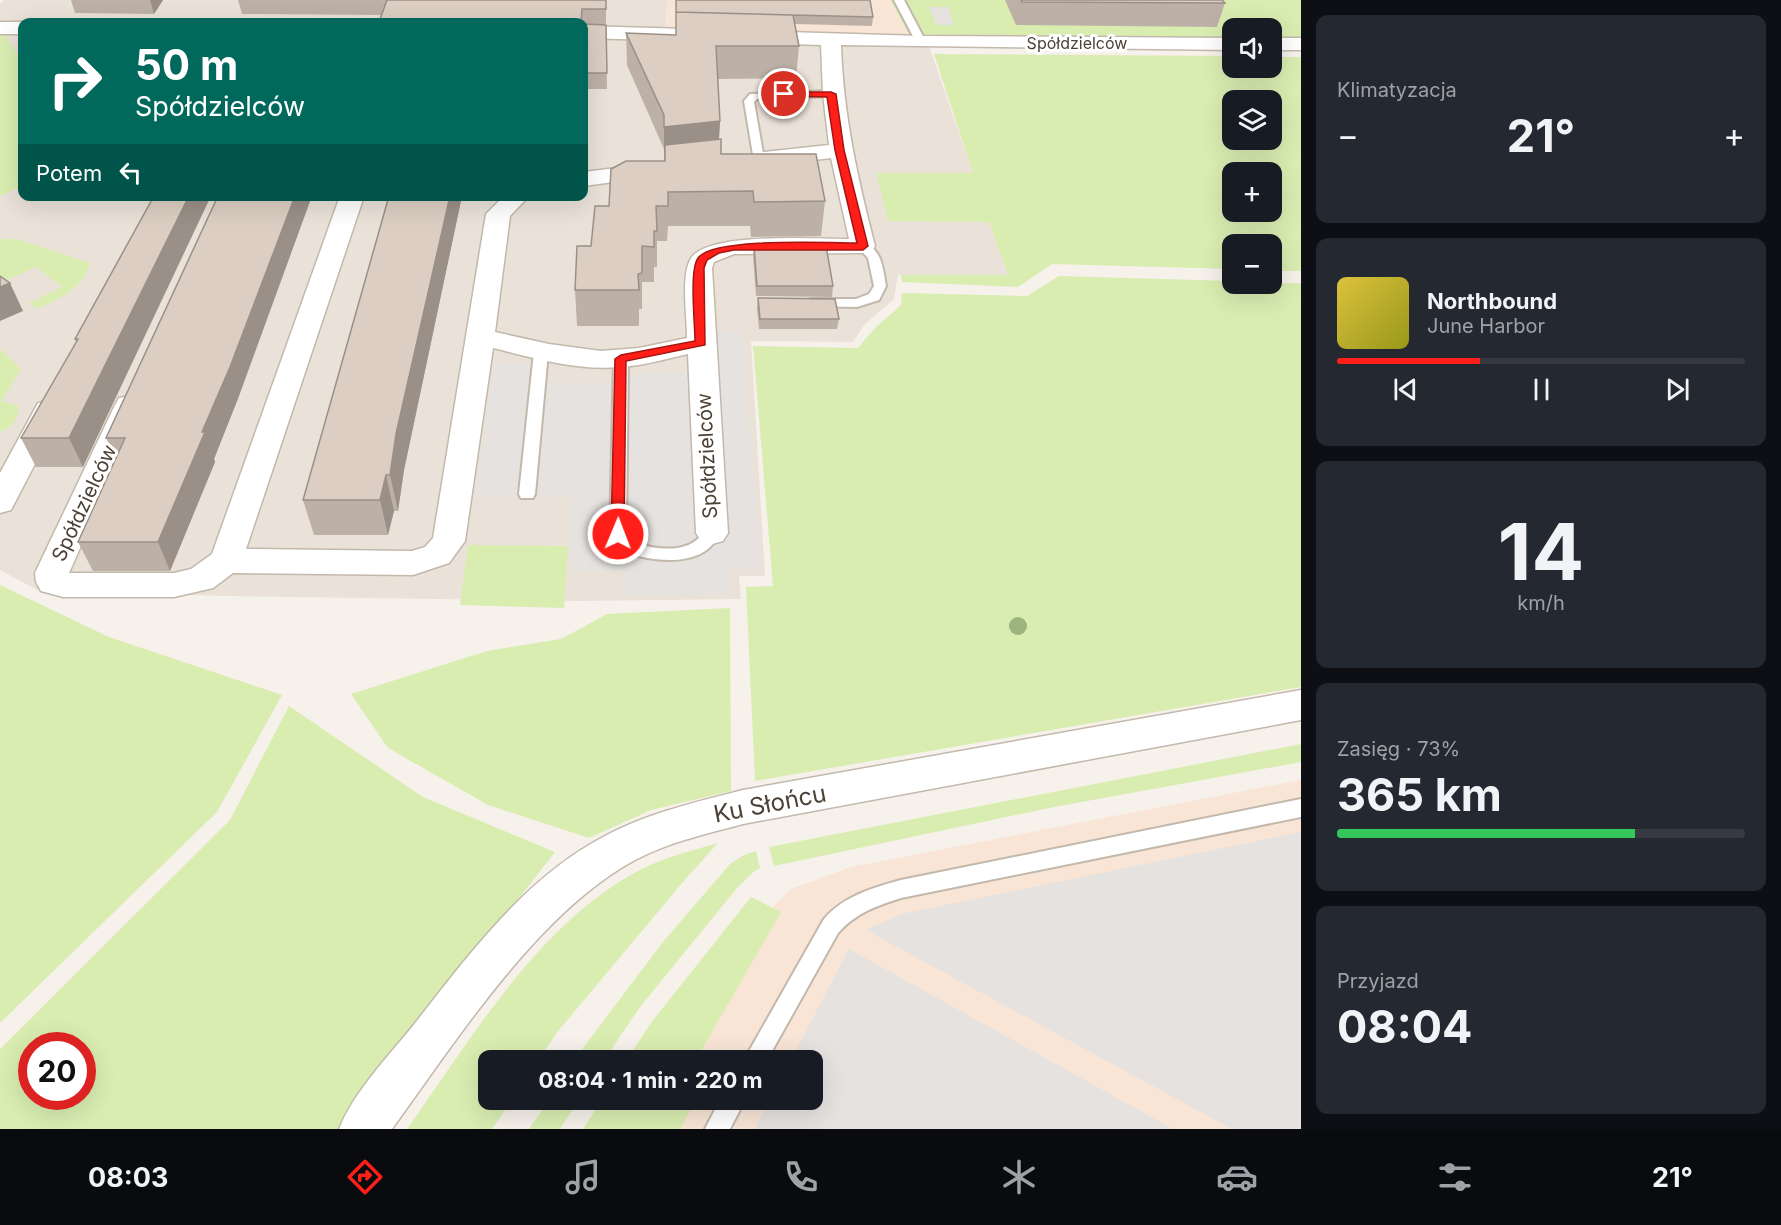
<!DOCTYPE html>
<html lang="pl">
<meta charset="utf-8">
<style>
:root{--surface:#171b24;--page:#242831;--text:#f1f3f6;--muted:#9ea1a6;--line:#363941;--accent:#ff1e18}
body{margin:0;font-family:Inter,sans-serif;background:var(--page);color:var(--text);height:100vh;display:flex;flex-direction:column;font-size:22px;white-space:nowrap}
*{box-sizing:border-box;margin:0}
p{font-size:20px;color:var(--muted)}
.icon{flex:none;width:33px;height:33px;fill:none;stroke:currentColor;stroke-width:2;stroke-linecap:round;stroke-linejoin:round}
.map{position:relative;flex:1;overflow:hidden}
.panel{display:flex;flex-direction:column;gap:15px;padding:15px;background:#0d0f14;width:480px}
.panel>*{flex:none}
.top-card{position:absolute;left:18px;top:18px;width:570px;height:183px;border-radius:12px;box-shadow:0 6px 24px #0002;background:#00695c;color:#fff;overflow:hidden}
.fabs{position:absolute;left:1222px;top:18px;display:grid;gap:12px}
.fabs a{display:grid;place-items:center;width:60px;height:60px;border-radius:12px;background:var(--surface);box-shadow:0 6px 24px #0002;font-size:30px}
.speed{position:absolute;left:18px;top:1032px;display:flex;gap:12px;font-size:30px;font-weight:700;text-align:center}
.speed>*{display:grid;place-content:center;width:78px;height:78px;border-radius:50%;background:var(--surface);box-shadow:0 6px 24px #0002;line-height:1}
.speed .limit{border:9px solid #d22;background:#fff;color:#111}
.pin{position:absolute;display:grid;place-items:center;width:51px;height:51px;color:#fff;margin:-26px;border:3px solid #fff;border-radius:50%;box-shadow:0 2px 6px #0007}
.me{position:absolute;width:66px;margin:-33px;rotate:1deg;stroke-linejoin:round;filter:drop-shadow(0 0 4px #0008)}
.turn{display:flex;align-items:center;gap:21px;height:126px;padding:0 18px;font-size:27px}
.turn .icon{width:78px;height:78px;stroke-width:2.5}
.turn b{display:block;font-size:42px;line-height:51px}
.then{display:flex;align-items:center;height:57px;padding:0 18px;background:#0003;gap:12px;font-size:22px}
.big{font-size:45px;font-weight:700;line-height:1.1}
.panel .widget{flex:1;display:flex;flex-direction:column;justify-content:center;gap:9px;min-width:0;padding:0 21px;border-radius:12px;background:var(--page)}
.panel .dial{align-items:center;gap:0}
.dial b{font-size:78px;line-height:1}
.song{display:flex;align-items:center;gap:18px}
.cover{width:72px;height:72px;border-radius:9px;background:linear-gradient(135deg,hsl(50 70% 55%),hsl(60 70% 35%))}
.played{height:6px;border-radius:3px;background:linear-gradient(90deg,var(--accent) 35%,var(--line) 35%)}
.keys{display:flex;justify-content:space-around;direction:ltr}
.heat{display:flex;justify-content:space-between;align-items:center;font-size:33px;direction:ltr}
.charge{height:9px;border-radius:4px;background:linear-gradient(90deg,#34c759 73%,var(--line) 0)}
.trip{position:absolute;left:478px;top:1050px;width:345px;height:60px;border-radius:12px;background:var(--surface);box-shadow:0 6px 24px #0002;font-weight:700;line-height:60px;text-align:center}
.dock{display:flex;height:96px;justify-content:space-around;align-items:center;background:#090b0e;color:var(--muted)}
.dock .icon{width:42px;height:42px}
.dock .active{color:var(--accent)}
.dock b{font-size:27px;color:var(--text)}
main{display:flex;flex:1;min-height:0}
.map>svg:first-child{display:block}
.residential{fill:#eae2d8;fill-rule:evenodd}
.commercial{fill:#f8e5d5}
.green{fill:#d9edb1;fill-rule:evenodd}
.parking{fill:#e5e2df}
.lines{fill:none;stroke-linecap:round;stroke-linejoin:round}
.lane-casing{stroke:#c3b8ac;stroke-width:4}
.street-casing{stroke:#c3b8ac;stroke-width:3}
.lane{fill:#fff;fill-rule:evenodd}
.street{fill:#fff;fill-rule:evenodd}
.tree{fill:#9db47e}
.wall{fill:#bdb1a7}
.shaded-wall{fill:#9a9088}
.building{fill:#dccec2;stroke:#9a9088;stroke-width:1.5}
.route{fill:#ff1e18;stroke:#a61410;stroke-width:1.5}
.labels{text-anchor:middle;stroke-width:6;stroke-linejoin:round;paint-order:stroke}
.far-street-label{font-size:16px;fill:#4b4137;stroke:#fff}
.street-label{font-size:20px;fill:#4b4137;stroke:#fff}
.near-street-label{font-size:24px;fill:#4b4137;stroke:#fff}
</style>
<main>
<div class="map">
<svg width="1301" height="1129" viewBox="0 0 1301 1129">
<rect width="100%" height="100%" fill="#f6f1ea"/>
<path class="residential" d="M4,0H667L665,42L929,46L973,173H877L888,221L989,222L1008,276L898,275L894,299L864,325L853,342L751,341L765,576H739L741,599L581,601L227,596L39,591L0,570V4ZM22,22H584V196H22Z"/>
<path class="commercial" d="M667,0H889L909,35L666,28Z
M1301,780V1129H638L655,1100H813V1060H679L767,913L791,889L851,867Z"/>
<path class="green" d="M890,0H1301V40L1272,39V28H1233V39L909,35Z
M0,32H8L7,38L22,61V186L0,196Z
M934,54L1233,56V68H1272V57H1301V271H1272V244H1233V269L1052,264L1018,287L902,282L901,275H1008L989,222L888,221L876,173H973ZM1233,100H1272V140H1233ZM1233,172H1272V212H1233Z
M0,239H17L90,263C83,289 59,299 37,309L29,303L62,287L36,267L0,283Z
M1059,276L1233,281V284L1301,283V687L755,781L746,587L773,586L753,346L858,348L874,329L901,305L902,293L1027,296Z
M0,349L21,369L2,401L19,406C18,420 13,426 0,432Z
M468,545L568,546L564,608L460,605Z
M0,585L109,637L282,695L217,812L0,1023Z
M730,608L731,791L651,810L589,838L488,805L388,748L351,694L487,651L561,639L607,614Z
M289,706L423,797L555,852L340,1129H0V1049L230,820ZM32,1046H82V1096H32Z
M1301,744V762L1054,807L774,866L769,847Z
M718,843L682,883L559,1030L538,1060H489V1100H512L492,1129H407C471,1039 537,926 636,872C662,858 690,851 718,843Z
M756,851L760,868L752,873L737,888L640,1007L604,1060H574L663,942L730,864L744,855Z
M751,897L781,912L697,1058L699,1060H627L650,1024Z
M549,1100H579L560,1129H529Z
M602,1100H696L680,1129H583Z"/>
<path class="parking" d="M929,7H948L954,25H936Z
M741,331L761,568H730L732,594L621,595L622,570L570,571L573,496L475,497L494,364H522L555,384H606L637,374H685L715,332Z
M1301,832V1129H1232L866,930L902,914Z
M849,949L1173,1129H755L770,1100H813V1060H791Z"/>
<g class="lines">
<defs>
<path id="lane" d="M894,0H904L926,42L924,44L916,42Z
M831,91L836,94L835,96L757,99L754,102L764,159L762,161H754L744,101L750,94Z
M863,242C882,249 883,269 886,286L879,300L857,307L808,306L806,303L808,300L813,299H856L869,294L874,286L868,258L857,246Z
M541,348L548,352L535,494L533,498H521L519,494L534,352Z
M621,355L628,359L626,534L629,542L634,543C659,550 691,555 706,529H718L720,533C703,571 650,561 617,550L610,534L614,359Z
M1301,799V817L901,898C876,906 856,913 838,933L767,1060H744L824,919C844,896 872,888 901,880Z
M720,1100H745L730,1129H705Z"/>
<path id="street" d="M0,22H23L22,34H0Z
M584,26L921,36L1233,38V50L841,45C843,114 858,180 875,246L872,251L863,253L734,254L714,262L712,268L728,533L723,541L712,544L701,541L696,533L688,354C665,359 643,366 620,367C577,371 534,358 493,348L465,541L449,563L413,575L233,573L213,588L174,597H63L41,591L36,582L35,573L115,405L119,398L129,396L139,398L143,405L69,573H174L191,569L212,554L340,196H364L246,549L412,551L425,547L433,538L486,214L504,196H529L510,216L495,332L549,344L601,351L639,348L687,338C687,317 681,277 690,260C704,231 818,239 849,239L831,158L764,166L756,164L753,159L756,154L764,152L829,145L823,94L821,45L584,38Z
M1272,38H1301V50H1272Z
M656,163L664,165L667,170L664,175L584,186V172Z
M48,401L58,403L63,410L11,510L0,513V473L38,403Z
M1301,690V720L743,824C706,834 669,842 635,860C538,912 456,1041 392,1129H339C355,1090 389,1056 416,1022C470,953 526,877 605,836C648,813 696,802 743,790Z"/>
</defs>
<use href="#lane" class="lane-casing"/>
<use href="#street" class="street-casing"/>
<use href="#lane" class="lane"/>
<use href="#street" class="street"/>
</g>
<circle class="tree" cx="1018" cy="626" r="9"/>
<path class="wall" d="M71,0H163L154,14L75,13Z
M238,0H606V24H584V22H379L382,15L242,14Z
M870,0L873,17L872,26L795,24L799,46L796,78L718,79L720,121L719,139L721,154L825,201L821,236L751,237L750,226H668L667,241H657V267H654V282H642V309H639V326H577L575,290L591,246L609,206L664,161V149L627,65L626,33L676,35Z
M1005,0H1222L1225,3L1217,27L1016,25Z
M584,24L606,25L607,89H586Z
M154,196L83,467H36L21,438L76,342L75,339Z
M389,196H462L404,470L398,511H394L388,535H314L303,500Z
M754,246L833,286L832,297L756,296L753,256Z
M758,298L839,319L837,329H759L757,308Z
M239,396L214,459L215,462L170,571H93L78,542L116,459L106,438Z"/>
<path class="shaded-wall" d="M150,0H163L154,14Z
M586,73V89L584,118V94Z
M720,121L718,155L665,145L664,161V127Z
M189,196H211L83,467L69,438Z
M295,196H312L239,396L214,459L215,462L170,571L158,542L202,432Z
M450,196H462L404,470L398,511L390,475L396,434Z
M10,283L23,311L0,321V287Z
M386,475L394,511L388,535L380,500Z"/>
<path class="building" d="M387,0H606V9H582L581,22H379Z
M676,0H870L873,17L676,12V18Z
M1021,0H1222L1225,3L1022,2Z
M676,12L793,15L799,46H716L720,121L664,127V115L626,33L676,35Z
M584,24L606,25L607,73H586L584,94Z
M721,139V154H816L825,201L754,202L753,191L668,192V206H656L657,231H654V247L642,246V273L638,274L639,290H575L577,246H591L595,206H609L611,169L626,161H665V145Z
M154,196H189L69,438H21L78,339H75Z
M218,196H295L230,367L202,432H205L158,542H78L125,438H106Z
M389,196H450L396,434L390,475H386L380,500H303Z
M754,246H826L833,286H757Z
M0,276L10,283L0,287Z
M758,298L835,299L839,319H760Z"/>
<path class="route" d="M784,92H831L836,94L844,150L868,246L863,250H734L719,253L707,260L704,268L705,345L626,361L624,534L622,537H613L611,534L615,359L621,355L695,341C695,323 689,271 698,258C713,237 829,243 857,243L835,150L827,97L781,96V93Z"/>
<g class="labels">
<g class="far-street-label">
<text x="1077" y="49">Spółdzielców</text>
</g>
<g class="street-label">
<text transform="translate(707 456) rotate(-93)" y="7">Spółdzielców</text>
<text transform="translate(84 503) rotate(-65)" y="7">Spółdzielców</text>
</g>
<g class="near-street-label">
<text transform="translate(770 804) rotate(-11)" y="8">Ku Słońcu</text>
</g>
</g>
</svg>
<div class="fabs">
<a><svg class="icon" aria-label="sound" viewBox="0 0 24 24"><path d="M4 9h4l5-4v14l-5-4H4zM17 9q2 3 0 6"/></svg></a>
<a><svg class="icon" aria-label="layers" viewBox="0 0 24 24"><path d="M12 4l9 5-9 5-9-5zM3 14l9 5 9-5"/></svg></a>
<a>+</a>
<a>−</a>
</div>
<div class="speed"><div class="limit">20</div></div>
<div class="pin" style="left:784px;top:94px;background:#d93025"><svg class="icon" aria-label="arrive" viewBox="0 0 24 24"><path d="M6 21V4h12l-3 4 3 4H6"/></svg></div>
<svg class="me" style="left:618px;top:534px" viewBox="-20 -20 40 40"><circle r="17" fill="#ff1e18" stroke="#fff" stroke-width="3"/><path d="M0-11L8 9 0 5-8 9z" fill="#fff"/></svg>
<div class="trip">08:04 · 1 min · 220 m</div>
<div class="top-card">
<div class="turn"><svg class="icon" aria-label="right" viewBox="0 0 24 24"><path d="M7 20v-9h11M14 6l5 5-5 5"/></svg><div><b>50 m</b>Spółdzielców</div></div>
<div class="then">Potem<svg class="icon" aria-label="left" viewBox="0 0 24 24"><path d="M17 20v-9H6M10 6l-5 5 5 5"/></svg></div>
</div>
</div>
<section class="panel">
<div class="widget"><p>Klimatyzacja</p>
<div class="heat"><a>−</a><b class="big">21°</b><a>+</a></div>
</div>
<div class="widget">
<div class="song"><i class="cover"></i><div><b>Northbound</b><p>June Harbor</p></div></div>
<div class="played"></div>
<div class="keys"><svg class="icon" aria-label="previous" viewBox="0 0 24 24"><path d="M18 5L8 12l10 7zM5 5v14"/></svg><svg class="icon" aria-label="pause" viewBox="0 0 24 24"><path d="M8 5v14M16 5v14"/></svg><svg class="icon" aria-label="next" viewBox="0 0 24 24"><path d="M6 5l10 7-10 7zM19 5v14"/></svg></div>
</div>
<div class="widget dial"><b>14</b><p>km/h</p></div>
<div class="widget"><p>Zasięg · 73%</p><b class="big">365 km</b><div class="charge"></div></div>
<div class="widget"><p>Przyjazd</p><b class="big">08:04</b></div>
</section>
</main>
<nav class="dock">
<b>08:03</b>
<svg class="icon active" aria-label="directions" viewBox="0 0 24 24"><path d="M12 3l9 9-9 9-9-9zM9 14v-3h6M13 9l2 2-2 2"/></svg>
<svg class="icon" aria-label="music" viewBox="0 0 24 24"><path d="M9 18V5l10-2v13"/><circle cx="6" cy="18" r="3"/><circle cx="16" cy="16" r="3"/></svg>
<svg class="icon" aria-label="phone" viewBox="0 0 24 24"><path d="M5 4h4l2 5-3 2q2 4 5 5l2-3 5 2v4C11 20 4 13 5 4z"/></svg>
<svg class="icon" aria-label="climate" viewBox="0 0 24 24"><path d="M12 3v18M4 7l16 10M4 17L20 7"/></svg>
<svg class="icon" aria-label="car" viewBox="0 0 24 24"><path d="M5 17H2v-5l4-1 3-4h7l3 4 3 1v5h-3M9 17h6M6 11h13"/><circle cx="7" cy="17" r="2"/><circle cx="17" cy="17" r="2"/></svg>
<svg class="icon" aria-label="filters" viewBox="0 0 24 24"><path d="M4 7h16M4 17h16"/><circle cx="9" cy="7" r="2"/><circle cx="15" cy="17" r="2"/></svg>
<b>21°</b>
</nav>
